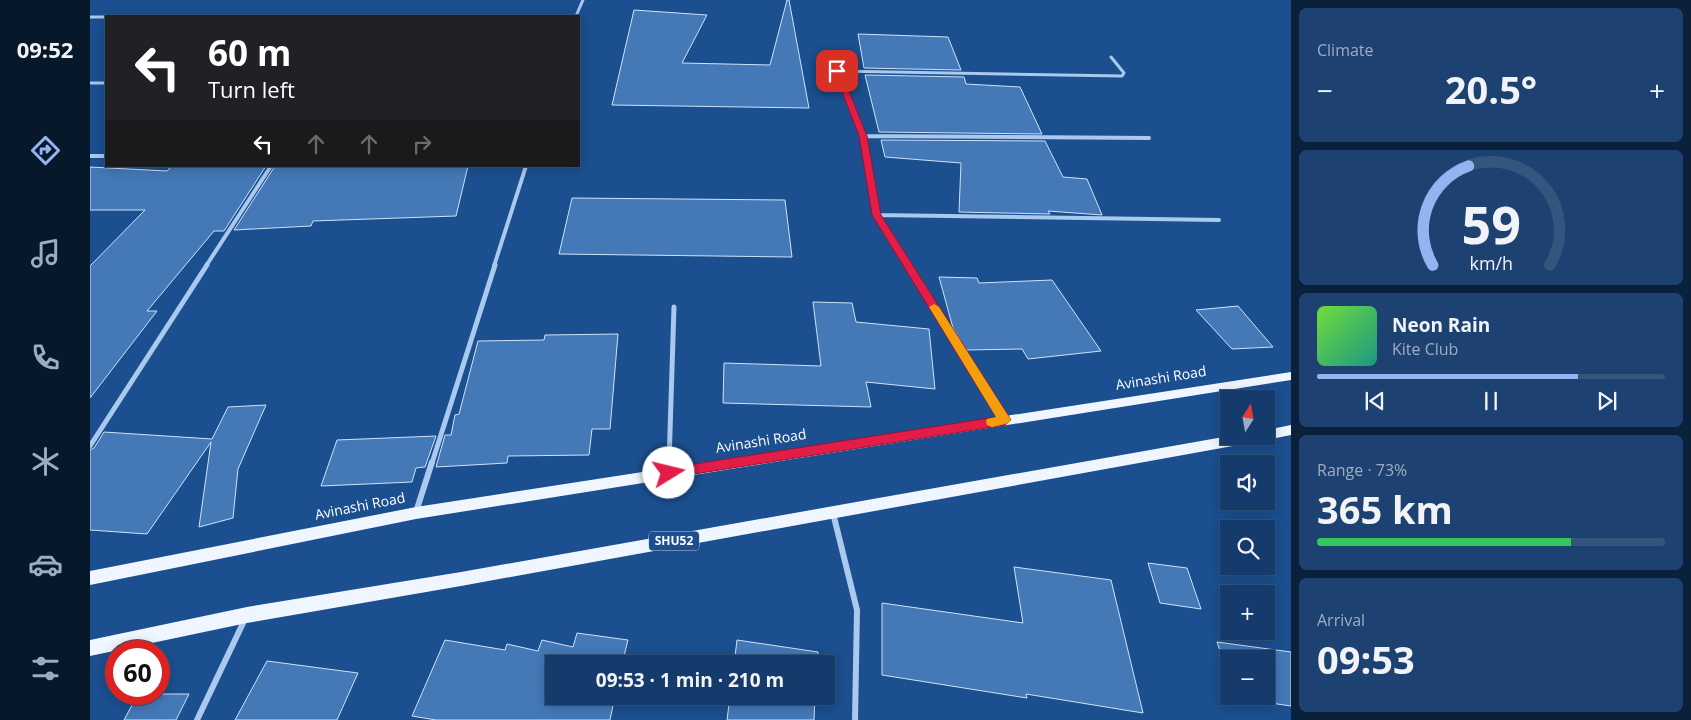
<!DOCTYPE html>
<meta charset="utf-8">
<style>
:root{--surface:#143b6b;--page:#1d4271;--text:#f1f3f6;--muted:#9dadc1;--line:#33557e;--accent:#95b2f1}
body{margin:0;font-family:"Open Sans",sans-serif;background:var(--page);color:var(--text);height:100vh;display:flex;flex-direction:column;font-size:19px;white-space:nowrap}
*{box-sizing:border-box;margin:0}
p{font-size:16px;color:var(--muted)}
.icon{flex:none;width:28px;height:28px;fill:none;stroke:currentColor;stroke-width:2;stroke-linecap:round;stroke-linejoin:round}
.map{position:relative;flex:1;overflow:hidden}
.panel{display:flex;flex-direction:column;gap:8px;padding:8px;background:#0b203b;width:400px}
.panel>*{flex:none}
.guide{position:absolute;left:15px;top:15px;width:475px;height:152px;border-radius:0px;box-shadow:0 2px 12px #0003,0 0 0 1px var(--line);background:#202124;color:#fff;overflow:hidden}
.needle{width:32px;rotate:11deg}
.controls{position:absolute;left:1130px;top:390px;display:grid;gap:10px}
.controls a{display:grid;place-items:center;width:55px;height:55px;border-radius:0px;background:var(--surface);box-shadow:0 2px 12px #0003,0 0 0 1px var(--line);font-size:25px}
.speed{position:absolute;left:15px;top:640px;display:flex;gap:10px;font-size:25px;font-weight:700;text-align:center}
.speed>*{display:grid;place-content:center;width:65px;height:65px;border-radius:50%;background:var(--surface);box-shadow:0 2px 12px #0003,0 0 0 1px var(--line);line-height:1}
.speed .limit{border:8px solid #d22;background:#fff;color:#111}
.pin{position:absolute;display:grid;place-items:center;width:42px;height:42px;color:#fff;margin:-21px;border-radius:10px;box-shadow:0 2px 8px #0006}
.me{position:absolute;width:55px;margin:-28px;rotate:81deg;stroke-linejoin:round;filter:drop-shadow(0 0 4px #0008)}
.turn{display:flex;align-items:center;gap:18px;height:105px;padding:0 20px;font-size:22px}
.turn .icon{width:65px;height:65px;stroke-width:2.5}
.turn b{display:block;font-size:35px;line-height:42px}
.lanes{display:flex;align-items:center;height:48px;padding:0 20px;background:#0003;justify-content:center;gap:25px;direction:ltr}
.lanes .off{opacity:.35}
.big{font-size:38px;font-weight:700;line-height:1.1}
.panel .card{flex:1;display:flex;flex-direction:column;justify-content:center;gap:8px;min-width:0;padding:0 18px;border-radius:8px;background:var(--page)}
.panel .dial{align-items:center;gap:0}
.dial svg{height:130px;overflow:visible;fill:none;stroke:var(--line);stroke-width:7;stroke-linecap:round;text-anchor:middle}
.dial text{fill:var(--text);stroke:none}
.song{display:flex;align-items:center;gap:15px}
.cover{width:60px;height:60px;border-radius:8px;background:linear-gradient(135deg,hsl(100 70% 55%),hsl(170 70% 35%))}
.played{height:5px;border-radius:2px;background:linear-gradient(90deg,var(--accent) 75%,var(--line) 75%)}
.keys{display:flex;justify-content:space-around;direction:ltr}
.heat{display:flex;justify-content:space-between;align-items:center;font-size:28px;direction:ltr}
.charge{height:8px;border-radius:4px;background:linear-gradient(90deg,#34c759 73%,var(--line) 0)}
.trip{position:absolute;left:455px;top:655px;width:290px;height:50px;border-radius:0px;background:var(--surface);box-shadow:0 2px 12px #0003,0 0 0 1px var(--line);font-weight:700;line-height:50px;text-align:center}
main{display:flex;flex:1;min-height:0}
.tab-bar{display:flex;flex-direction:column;width:90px;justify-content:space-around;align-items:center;background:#08182b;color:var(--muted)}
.tab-bar .icon{width:35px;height:35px}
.tab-bar .active{color:var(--accent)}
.tab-bar b{font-size:22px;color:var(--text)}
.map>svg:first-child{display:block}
.building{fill:#4478b7;stroke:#cfe3fa}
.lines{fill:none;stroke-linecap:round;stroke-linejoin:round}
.street-far3{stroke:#a9c9ee;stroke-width:3}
.street-far2{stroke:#a9c9ee;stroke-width:4}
.street-far1{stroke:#a9c9ee;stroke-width:5}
.street{stroke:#a9c9ee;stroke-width:6}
.primary{fill:#f0f6ff;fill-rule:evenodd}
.route{fill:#e11d48;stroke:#92132f}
.slow{fill:#f59e0b}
.labels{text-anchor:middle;stroke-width:5;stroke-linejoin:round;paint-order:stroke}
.shield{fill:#1b4f8f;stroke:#bbcadd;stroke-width:1}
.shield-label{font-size:12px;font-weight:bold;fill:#fff}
.street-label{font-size:14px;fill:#fff;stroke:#1b4f8f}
</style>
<main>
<nav class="tab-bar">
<b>09:52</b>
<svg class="icon active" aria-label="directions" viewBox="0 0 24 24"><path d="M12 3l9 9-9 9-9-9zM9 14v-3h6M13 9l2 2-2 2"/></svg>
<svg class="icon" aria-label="music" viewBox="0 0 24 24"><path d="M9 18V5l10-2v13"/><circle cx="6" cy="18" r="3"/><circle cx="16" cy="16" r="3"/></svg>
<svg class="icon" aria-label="phone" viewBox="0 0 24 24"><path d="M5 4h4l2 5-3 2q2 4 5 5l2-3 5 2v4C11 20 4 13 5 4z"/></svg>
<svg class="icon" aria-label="climate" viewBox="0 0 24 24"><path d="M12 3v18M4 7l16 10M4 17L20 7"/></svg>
<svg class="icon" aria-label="car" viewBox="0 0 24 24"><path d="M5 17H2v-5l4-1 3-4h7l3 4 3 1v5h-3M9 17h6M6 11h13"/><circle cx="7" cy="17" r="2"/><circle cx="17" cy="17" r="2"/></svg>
<svg class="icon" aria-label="filters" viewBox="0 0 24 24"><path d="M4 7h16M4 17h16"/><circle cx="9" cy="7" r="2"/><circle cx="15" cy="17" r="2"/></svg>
</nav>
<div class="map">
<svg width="1201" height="720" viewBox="0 0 1201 720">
<rect width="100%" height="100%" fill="#1b4f8f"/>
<path class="building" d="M697,0H699L719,108L522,105L544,10L617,15L592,63L680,65Z
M768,34L858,37L871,70L774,68Z
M775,75L874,77L876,84L930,87L952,134L789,132Z
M791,140L955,141L973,177L997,179L1012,215L958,211L960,214L869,212L871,163L795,157Z
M82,166H176L134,231H124L57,311H67L0,398V266L55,210H0V167L77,171Z
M185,166H378L366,216L223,221L221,226L144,230Z
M482,198L695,200L702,257L469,254Z
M849,277L887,278L889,283L962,280L1011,351L938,359L932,349L876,350L863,328Z
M723,302L762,303L766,322L839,329L845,389L776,382L781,407L633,403L634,363L731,366Z
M1148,306L1183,347L1142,349L1106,310Z
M528,334L520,429H502L499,455L418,456L417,463L346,467L355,435H361L365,415L369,414L388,341L454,340L455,335Z
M176,405L148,469L143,518L109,527L121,442L57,534L0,530V450L4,448L14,432L122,439L138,407Z
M346,436L335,467L326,468L322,482L231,486L247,440Z
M1058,563L1097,568L1111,609L1070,603Z
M924,567L1021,580L1053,713L936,694L937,698L792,675V603L933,623Z
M487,633L538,640L532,664H464V696H525L520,720H346L322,716L355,640L415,650L417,644L448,651L452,640L483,647Z
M647,640L728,652L727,664H644Z
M1127,642L1201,652V706L1146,698L1145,696H1176V659H1139V677Z
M177,661L268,673L247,720H145Z
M48,694H99L86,720H34Z
M640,696H725L724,720H637Z"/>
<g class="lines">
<path class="street-far3" d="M486,16L493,0
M0,17H16
M0,83H16
M765,116L747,71L1032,76L1034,73L1021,57"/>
<path class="street-far2" d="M764,114L773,136L787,215L819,266
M773,136L1059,138
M0,156H16
M787,215L1129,220
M116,266L181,166
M404,266L436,166"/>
<path class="street-far1" d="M818,265L915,420
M0,446L117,265
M342,463L405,265
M579,463L584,307"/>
<path class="street" d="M579,473V462
M326,512L342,462
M743,513L767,610L765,720
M107,720L155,619"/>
<path class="primary" d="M1201,372V380L326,519L0,585V571L326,507Z
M1201,425V435L1176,440L371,586L157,623L0,656V640L157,607L371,572L1139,436H1176V430Z"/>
</g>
<path class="route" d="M747,69L751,71L777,136L791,215L921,420L915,425L579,478L575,476L573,473L575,469L579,468L906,417L782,215L769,136L744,71Z"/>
<path class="slow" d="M844,304L849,307L919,417L921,420L919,423L902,427L897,425L896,422L897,419L906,417L839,307Z"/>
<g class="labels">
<rect class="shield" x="559" y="531.5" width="50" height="19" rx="4"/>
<g class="shield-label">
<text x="584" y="545">SHU52</text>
</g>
<g class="street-label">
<text transform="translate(1071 378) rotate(-9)" y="5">Avinashi Road</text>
<text transform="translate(671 441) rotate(-9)" y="5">Avinashi Road</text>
<text transform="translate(270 506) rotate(-11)" y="5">Avinashi Road</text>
</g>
</g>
</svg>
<div class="controls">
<a><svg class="needle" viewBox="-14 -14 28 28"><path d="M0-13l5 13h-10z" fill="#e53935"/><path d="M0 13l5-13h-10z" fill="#9dadc1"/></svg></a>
<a><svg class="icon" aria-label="sound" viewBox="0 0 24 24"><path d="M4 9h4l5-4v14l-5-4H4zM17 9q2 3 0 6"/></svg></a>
<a><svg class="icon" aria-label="search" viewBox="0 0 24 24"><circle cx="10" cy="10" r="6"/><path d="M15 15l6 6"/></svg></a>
<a>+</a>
<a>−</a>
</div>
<div class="speed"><div class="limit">60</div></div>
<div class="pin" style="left:747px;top:71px;background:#d93025"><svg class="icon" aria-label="arrive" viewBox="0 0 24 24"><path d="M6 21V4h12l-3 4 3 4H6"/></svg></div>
<svg class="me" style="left:579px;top:473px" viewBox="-20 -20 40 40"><circle r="19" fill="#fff"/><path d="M0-13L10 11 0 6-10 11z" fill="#e11d48"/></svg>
<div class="trip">09:53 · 1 min · 210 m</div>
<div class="guide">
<div class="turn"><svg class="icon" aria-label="left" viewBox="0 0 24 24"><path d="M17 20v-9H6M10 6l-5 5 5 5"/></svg><div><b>60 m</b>Turn left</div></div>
<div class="lanes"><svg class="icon" aria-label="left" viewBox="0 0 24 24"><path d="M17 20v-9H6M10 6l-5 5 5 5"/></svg><svg class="icon off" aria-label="ahead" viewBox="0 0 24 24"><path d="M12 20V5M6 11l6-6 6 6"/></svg><svg class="icon off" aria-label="ahead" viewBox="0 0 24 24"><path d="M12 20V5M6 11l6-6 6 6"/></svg><svg class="icon off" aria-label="right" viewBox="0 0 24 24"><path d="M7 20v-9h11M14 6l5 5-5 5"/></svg></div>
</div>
</div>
<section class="panel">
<div class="card"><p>Climate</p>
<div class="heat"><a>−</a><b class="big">20.5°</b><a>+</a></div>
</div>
<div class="card dial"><svg viewBox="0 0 100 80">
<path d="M14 69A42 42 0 1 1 86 69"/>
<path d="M14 69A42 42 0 0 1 36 8" stroke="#95b2f1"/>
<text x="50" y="56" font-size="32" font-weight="700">59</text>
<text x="50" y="72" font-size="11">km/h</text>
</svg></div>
<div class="card">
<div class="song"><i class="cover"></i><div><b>Neon Rain</b><p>Kite Club</p></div></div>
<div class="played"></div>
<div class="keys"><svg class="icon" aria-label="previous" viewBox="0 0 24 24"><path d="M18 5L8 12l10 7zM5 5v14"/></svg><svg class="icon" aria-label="pause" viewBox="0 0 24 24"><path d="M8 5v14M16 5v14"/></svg><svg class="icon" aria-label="next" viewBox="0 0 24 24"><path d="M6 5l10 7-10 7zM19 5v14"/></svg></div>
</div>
<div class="card"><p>Range · 73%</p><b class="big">365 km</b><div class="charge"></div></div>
<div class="card"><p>Arrival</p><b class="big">09:53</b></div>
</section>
</main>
